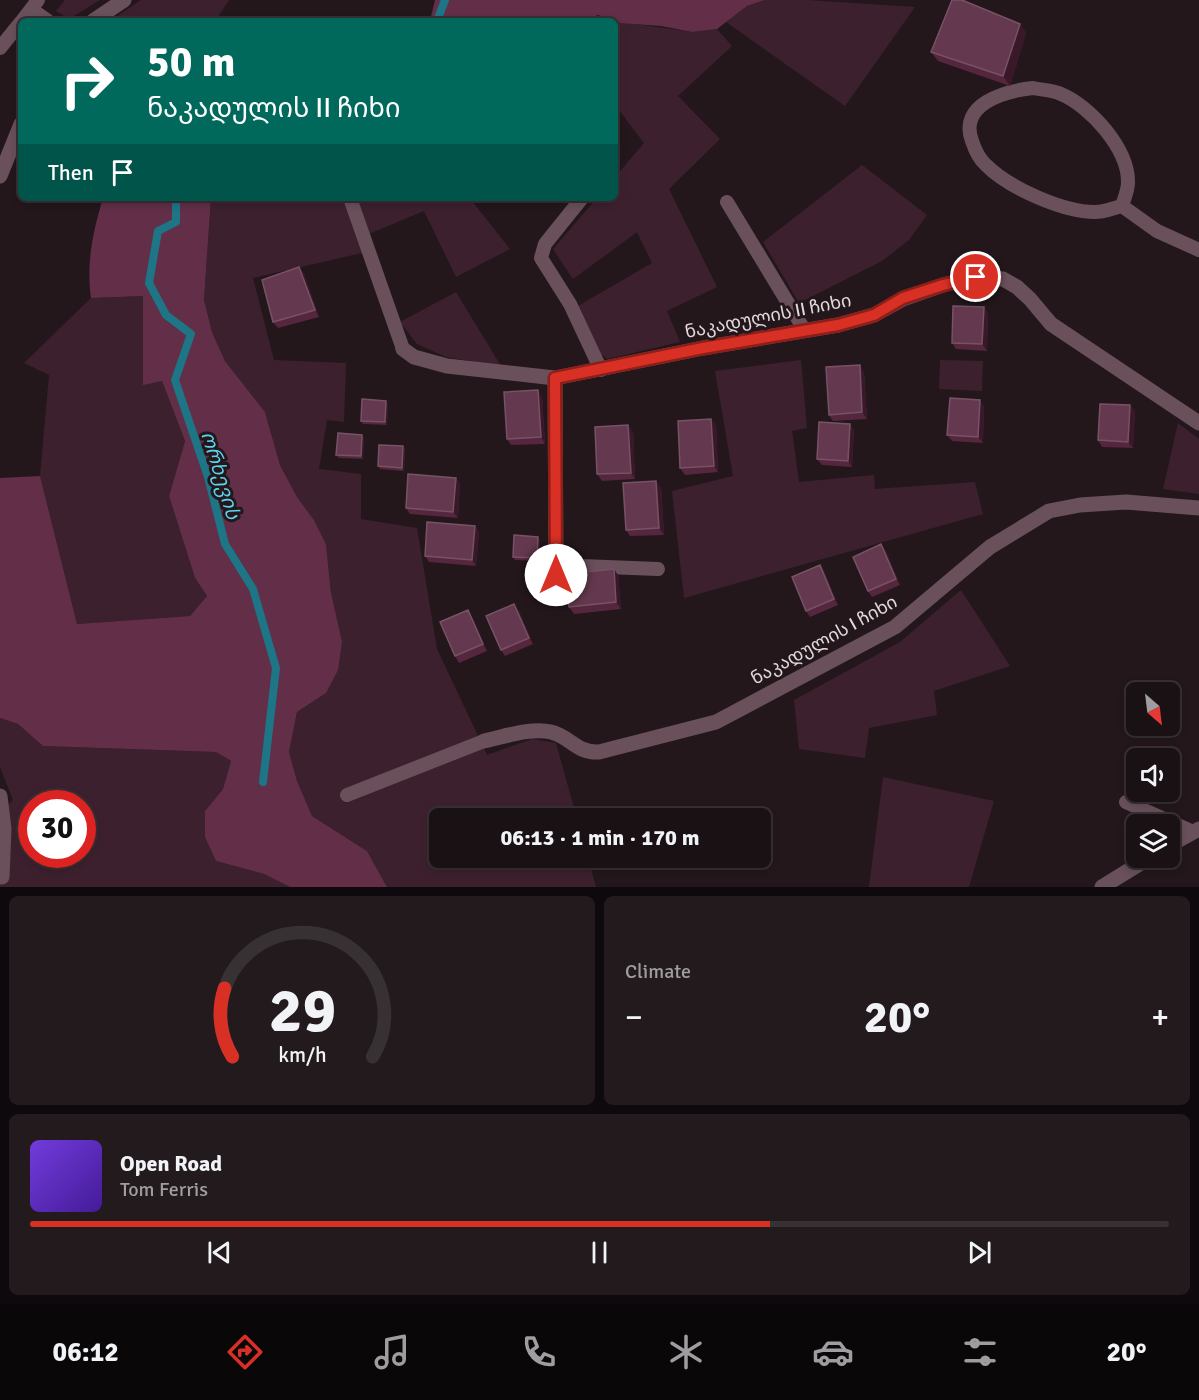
<!DOCTYPE html>
<meta charset="utf-8">
<style>
:root{--surface:#1a1115;--page:#231a1e;--text:#f1f3f6;--muted:#9f9da0;--line:#383134;--accent:#d93025}
body{margin:0;font-family:Signika,"Noto Sans Georgian",sans-serif;background:var(--page);color:var(--text);height:100vh;display:flex;flex-direction:column;font-size:22px;white-space:nowrap}
*{box-sizing:border-box;margin:0}
p{font-size:20px;color:var(--muted)}
.icon{flex:none;width:33px;height:33px;fill:none;stroke:currentColor;stroke-width:2;stroke-linecap:round;stroke-linejoin:round}
.map{position:relative;height:887px;overflow:hidden}
.sheet{display:flex;flex-direction:column;gap:9px;padding:9px;background:#0e090c;flex:1}
.sheet>*{flex:none}
.hud{position:absolute;left:18px;top:18px;width:600px;height:183px;border-radius:9px;box-shadow:0 3px 9px #0003,0 0 0 2px var(--line);background:#00695c;color:#fff;overflow:hidden}
.needle{width:39px;rotate:152deg}
.fabs{position:absolute;left:1126px;top:682px;display:grid;gap:12px}
.fabs a{display:grid;place-items:center;width:54px;height:54px;border-radius:9px;background:var(--surface);box-shadow:0 3px 9px #0003,0 0 0 2px var(--line);font-size:30px}
.speed{position:absolute;left:18px;top:790px;display:flex;gap:12px;font-size:30px;font-weight:700;text-align:center}
.speed>*{display:grid;place-content:center;width:78px;height:78px;border-radius:50%;background:var(--surface);box-shadow:0 3px 9px #0003,0 0 0 2px var(--line);line-height:1}
.speed .limit{border:9px solid #d22;background:#fff;color:#111}
.pin{position:absolute;display:grid;place-items:center;width:51px;height:51px;color:#fff;margin:-26px;border:3px solid #fff;border-radius:50%;box-shadow:0 2px 6px #0007}
.me{position:absolute;width:66px;margin:-33px;rotate:0deg;stroke-linejoin:round;filter:drop-shadow(0 0 4px #0008)}
.turn{display:flex;align-items:center;gap:21px;height:126px;padding:0 30px;font-size:27px}
.turn .icon{width:78px;height:78px;stroke-width:2.5}
.turn b{display:block;font-size:42px;line-height:51px}
.then{display:flex;align-items:center;height:57px;padding:0 30px;background:#0003;gap:12px;font-size:22px}
.big{font-size:45px;font-weight:800;line-height:1.1}
.sheet .tile{flex:1;display:flex;flex-direction:column;justify-content:center;gap:9px;min-width:0;padding:0 21px;border-radius:9px;background:var(--page)}
.sheet .dial{align-items:center;gap:0}
.dial svg{height:156px;overflow:visible;fill:none;stroke:var(--line);stroke-width:7;stroke-linecap:round;text-anchor:middle}
.dial text{fill:var(--text);stroke:none}
.song{display:flex;align-items:center;gap:18px}
.cover{width:72px;height:72px;border-radius:9px;background:linear-gradient(135deg,hsl(260 70% 55%),hsl(260 70% 35%))}
.played{height:6px;border-radius:3px;background:linear-gradient(90deg,var(--accent) 65%,var(--line) 65%)}
.keys{display:flex;justify-content:space-around;direction:ltr}
.heat{display:flex;justify-content:space-between;align-items:center;font-size:33px;direction:ltr}
.sheet .tiles{flex:1;display:grid;gap:9px;grid-template-columns:1fr 1fr}
.tile:last-child{grid-column:span 2}
.trip{position:absolute;left:429px;top:808px;width:342px;height:60px;border-radius:9px;background:var(--surface);box-shadow:0 3px 9px #0003,0 0 0 2px var(--line);font-weight:800;line-height:60px;text-align:center}
.dock{display:flex;height:96px;justify-content:space-around;align-items:center;background:#0a0708;color:var(--muted)}
.dock .icon{width:42px;height:42px}
.dock .on{color:var(--accent)}
.dock b{font-size:27px;color:var(--text)}
.map>svg:first-child{display:block}
.green{fill:#3d202e;fill-rule:evenodd}
.forest{fill:#622e48}
.lines{fill:none;stroke-linecap:round;stroke-linejoin:round}
.stream{stroke:#1d7586;stroke-width:8}
.lane{stroke:#69505b;stroke-width:14}
.street{stroke:#69505b;stroke-width:15}
.wall{fill:#55263e}
.shaded-wall{fill:#3a1829}
.building{fill:#64394f;stroke:#775265;stroke-width:1.5}
.route-casing{stroke:#8d1f18;stroke-width:15}
.route{stroke:#d93025;stroke-width:10}
.labels{text-anchor:middle;stroke-width:6;stroke-linejoin:round;paint-order:stroke}
.street-label{font-size:18px;fill:#e1d9dc;stroke:#23171c}
.water-label{font-size:20px;font-style:italic;fill:#5ad3ec;stroke:#23171c}
</style>
<div class="map">
<svg width="1199" height="887" viewBox="0 0 1199 887">
<rect width="100%" height="100%" fill="#23171c"/>
<path class="green" d="M65,0H100L69,19L56,11Z
M141,0H229L215,21H110Z
M765,0H808L915,7L845,106L726,22L747,6Z
M615,21L692,32L717,29L732,46L678,96L720,139L669,189L717,287L667,311L680,342L607,359L601,354L578,306L652,263L637,232L573,279L553,249L597,198H615V177L644,143L615,105Z
M862,165L927,215L909,240L882,261L799,303L763,242Z
M211,198H475L472,201L510,249L456,277L424,211L359,238L362,253L253,278L274,360L346,363L344,422L327,420L319,469L361,474V519L417,528L437,649L487,755L532,739L556,743L577,819H440V858H588L596,887H387L367,851L312,816L297,781L289,752L297,712L326,693L331,593L326,544L314,520L297,497L280,465L265,412L225,361L212,332L204,300Z
M456,292L501,366L446,357L417,344L400,322Z
M143,296V384L162,381L185,441L169,496L195,578L207,596L190,616L77,624L40,476L49,375L24,363L91,298Z
M801,360L807,428L792,431L799,482L874,475L875,489L975,482L983,514L684,598L672,491L733,476L715,371Z
M940,360L983,361L982,391L939,389Z
M1178,423L1199,439V494L1163,489Z
M961,590L1010,666L934,691L937,715L869,728L865,758L799,749L794,700L900,642Z
M0,718L18,724L43,746L216,752L231,761L223,789L205,811L216,861L264,874L290,887H0V813L13,800L0,767ZM32,804H82V855H32Z
M883,777L994,801L969,887H869Z"/>
<path class="forest" d="M435,0H765L747,6L717,29L692,32L661,26L620,23L598,15L586,21H430Z
M103,198H211L204,300L212,332L225,361L265,412L280,465L297,497L314,520L326,544L331,593L342,642L338,670L326,693L297,712L289,752L297,781L312,816L367,851L387,887H290L264,874L216,861L205,837V811L223,789L231,761L216,752L43,746L18,724L0,718V478L40,476L77,624L190,616L207,596L195,578L169,496L185,441L162,381L143,385V296L91,298C86,263 93,231 103,198Z"/>
<g class="lines">
<path class="stream" d="M437,21L445,0
M176,198V222L158,231L149,283L166,315L191,334L175,380L208,477L225,544L253,589L276,668L263,782"/>
<path class="lane" d="M31,9L48,21
M22,21L38,0
M0,48L21,22
M1033,88C1042,90 1053,90 1061,94C1090,106 1129,149 1128,183C1128,190 1124,199 1122,206C1113,208 1104,212 1095,212C1063,212 1009,188 986,165C979,159 975,150 972,141C958,104 1005,91 1033,88Z
M350,198L403,349
M582,198L545,244L541,258L570,304L601,370
M727,202L805,331
M1122,206L1157,231L1199,250
M556,565L658,569
M347,795L484,741
M1126,802L1193,832"/>
<path class="street" d="M93,21L124,0
M0,176L21,124
M403,349L414,357L447,366L555,378L703,348L838,325L874,315L903,299L943,285L976,277L1003,279L1017,287L1030,299L1051,324L1199,423
M555,378L556,575
M484,741C504,737 531,727 551,732C571,737 576,753 599,752L716,722L895,627L990,547L1049,511L1080,505L1126,502L1199,508
M0,796L4,829L2,877
M1170,845L1199,829
M1102,887L1149,858"/>
</g>
<path class="wall" d="M1020,24L1026,33L1010,86L938,61L931,52Z
M299,267L304,274L319,317L278,328L273,322Z
M984,307L988,314L987,351L956,349L952,343Z
M864,372L867,419L833,421L829,415Z
M542,396L545,444L511,445L507,439Z
M386,401L388,404L387,425L363,424L361,421Z
M984,406L983,443L952,441L947,435Z
M1135,411L1133,448L1102,447L1098,440Z
M711,419L716,425L718,472L685,475L680,468Z
M850,424L854,430L852,467L822,465L817,459Z
M633,431L635,479L602,481L597,474Z
M362,435L364,438L363,459L339,458L336,455Z
M403,446L405,449L404,471L380,469L378,466Z
M456,478L460,484L458,518L410,514L406,508Z
M661,487L664,535L630,536L626,530Z
M475,526L479,532L476,566L429,562L425,556Z
M538,537L540,540L539,561L515,560L513,557Z
M886,551L900,585L872,597L868,591Z
M820,565L824,571L838,605L810,617L806,611Z
M618,575L621,609L574,614L569,607Z
M519,611L533,644L505,656L501,650Z
M472,617L487,651L459,663L455,656Z"/>
<path class="shaded-wall" d="M1020,24L1026,33L1010,86L1003,76Z
M299,267L304,274L319,317L315,310Z
M984,307L988,314L987,351L982,344Z
M860,365L864,372L867,419L862,412Z
M538,390L542,396L545,444L541,437Z
M980,400L984,406L983,443L978,437Z
M386,401L388,404L387,425L385,422Z
M1130,405L1135,411L1133,448L1128,442Z
M711,419L716,425L718,472L714,466Z
M850,424L854,430L852,467L848,461Z
M628,425L633,431L635,479L631,473Z
M362,435L364,438L363,459L361,456Z
M403,446L405,449L404,471L402,468Z
M456,478L460,484L458,518L453,512Z
M656,481L661,487L664,535L659,528Z
M475,526L479,532L476,566L472,560Z
M538,537L540,540L539,561L537,558Z
M881,544L886,551L900,585L896,579Z
M820,565L824,571L838,605L834,599Z
M614,569L618,575L621,609L616,602Z
M514,604L519,611L533,644L529,638Z
M468,610L472,617L487,651L483,644Z"/>
<path class="building" d="M952,0H962L1020,24L1003,76L931,52Z
M299,267L315,310L273,322L262,280Z
M953,306L984,307L982,344L952,343Z
M860,365L862,412L829,415L826,367Z
M538,390L541,437L507,439L504,392Z
M950,398L980,400L978,437L947,435Z
M362,399L386,401L385,422L361,421Z
M1100,404L1130,405L1128,442L1098,440Z
M711,419L714,466L680,468L678,421Z
M819,422L850,424L848,461L817,459Z
M628,425L631,473L597,474L595,427Z
M338,433L362,435L361,456L336,455Z
M379,445L403,446L402,468L378,466Z
M408,474L456,478L453,512L406,508Z
M656,481L659,528L626,530L623,483Z
M427,522L475,526L472,560L425,556Z
M514,535L538,537L537,558L513,557Z
M881,544L896,579L868,591L853,557Z
M820,565L834,599L806,611L792,577Z
M614,569L616,602L569,607L566,574Z
M514,604L529,638L501,650L486,616Z
M468,610L483,644L455,656L440,622Z"/>
<g class="lines">
<defs>
<path id="route" d="M556,575L555,378L703,348L838,325L874,315L903,298L943,285L976,277"/>
</defs>
<use href="#route" class="route-casing"/>
<use href="#route" class="route"/>
</g>
<g class="labels">
<g class="street-label">
<text transform="translate(768 316) rotate(-11)" y="6">ნაკადულის II ჩიხი</text>
<text transform="translate(824 640) rotate(-29)" y="6">ნაკადულის I ჩიხი</text>
</g>
<g class="water-label">
<text transform="translate(221 475) rotate(73)" y="7">ორხევის</text>
</g>
</g>
</svg>
<div class="fabs">
<a><svg class="needle" viewBox="-14 -14 28 28"><path d="M0-13l5 13h-10z" fill="#e53935"/><path d="M0 13l5-13h-10z" fill="#9f9da0"/></svg></a>
<a><svg class="icon" aria-label="sound" viewBox="0 0 24 24"><path d="M4 9h4l5-4v14l-5-4H4zM17 9q2 3 0 6"/></svg></a>
<a><svg class="icon" aria-label="layers" viewBox="0 0 24 24"><path d="M12 4l9 5-9 5-9-5zM3 14l9 5 9-5"/></svg></a>
</div>
<div class="speed"><div class="limit">30</div></div>
<div class="pin" style="left:976px;top:277px;background:#d93025"><svg class="icon" aria-label="arrive" viewBox="0 0 24 24"><path d="M6 21V4h12l-3 4 3 4H6"/></svg></div>
<svg class="me" style="left:556px;top:575px" viewBox="-20 -20 40 40"><circle r="19" fill="#fff"/><path d="M0-13L10 11 0 6-10 11z" fill="#d93025"/></svg>
<div class="trip">06:13 · 1 min · 170 m</div>
<div class="hud">
<div class="turn"><svg class="icon" aria-label="right" viewBox="0 0 24 24"><path d="M7 20v-9h11M14 6l5 5-5 5"/></svg><div><b>50 m</b>ნაკადულის II ჩიხი</div></div>
<div class="then">Then<svg class="icon" aria-label="arrive" viewBox="0 0 24 24"><path d="M6 21V4h12l-3 4 3 4H6"/></svg></div>
</div>
</div>
<section class="sheet">
<div class="tiles">
<div class="tile dial"><svg viewBox="0 0 100 80">
<path d="M14 69A42 42 0 1 1 86 69"/>
<path d="M14 69A42 42 0 0 1 10 34" stroke="#d93025"/>
<text x="50" y="56" font-size="32" font-weight="700">29</text>
<text x="50" y="72" font-size="11">km/h</text>
</svg></div>
<div class="tile"><p>Climate</p>
<div class="heat"><a>−</a><b class="big">20°</b><a>+</a></div>
</div>
<div class="tile">
<div class="song"><i class="cover"></i><div><b>Open Road</b><p>Tom Ferris</p></div></div>
<div class="played"></div>
<div class="keys"><svg class="icon" aria-label="previous" viewBox="0 0 24 24"><path d="M18 5L8 12l10 7zM5 5v14"/></svg><svg class="icon" aria-label="pause" viewBox="0 0 24 24"><path d="M8 5v14M16 5v14"/></svg><svg class="icon" aria-label="next" viewBox="0 0 24 24"><path d="M6 5l10 7-10 7zM19 5v14"/></svg></div>
</div>
</div>
</section>
<nav class="dock">
<b>06:12</b>
<svg class="icon on" aria-label="directions" viewBox="0 0 24 24"><path d="M12 3l9 9-9 9-9-9zM9 14v-3h6M13 9l2 2-2 2"/></svg>
<svg class="icon" aria-label="music" viewBox="0 0 24 24"><path d="M9 18V5l10-2v13"/><circle cx="6" cy="18" r="3"/><circle cx="16" cy="16" r="3"/></svg>
<svg class="icon" aria-label="phone" viewBox="0 0 24 24"><path d="M5 4h4l2 5-3 2q2 4 5 5l2-3 5 2v4C11 20 4 13 5 4z"/></svg>
<svg class="icon" aria-label="climate" viewBox="0 0 24 24"><path d="M12 3v18M4 7l16 10M4 17L20 7"/></svg>
<svg class="icon" aria-label="car" viewBox="0 0 24 24"><path d="M5 17H2v-5l4-1 3-4h7l3 4 3 1v5h-3M9 17h6M6 11h13"/><circle cx="7" cy="17" r="2"/><circle cx="17" cy="17" r="2"/></svg>
<svg class="icon" aria-label="filters" viewBox="0 0 24 24"><path d="M4 7h16M4 17h16"/><circle cx="9" cy="7" r="2"/><circle cx="15" cy="17" r="2"/></svg>
<b>20°</b>
</nav>
